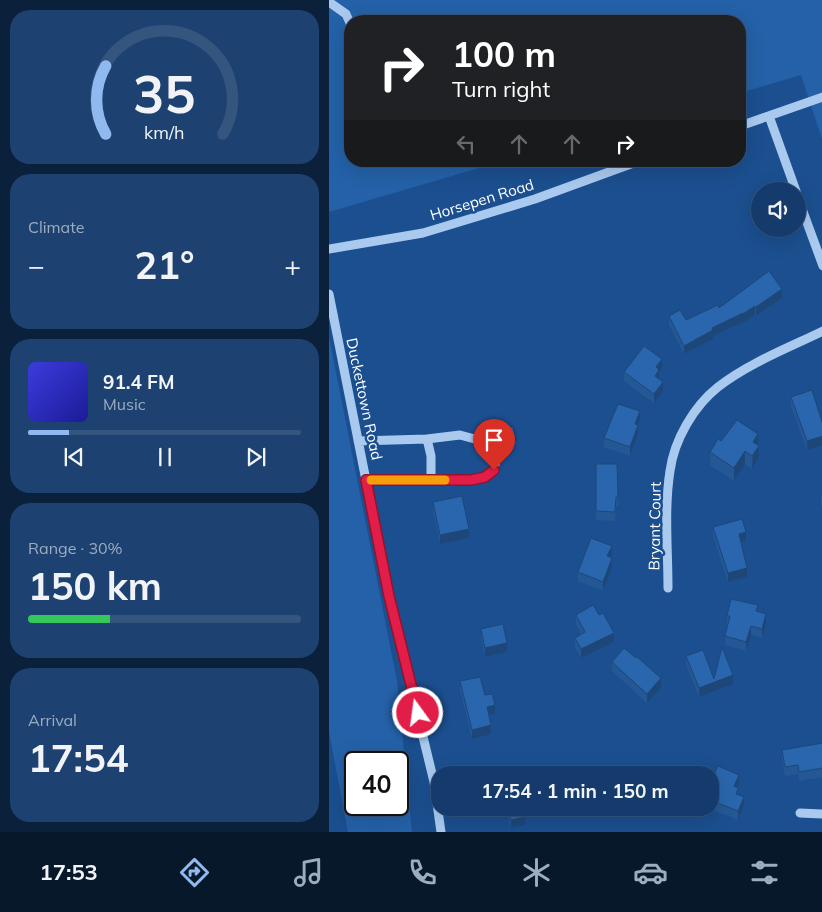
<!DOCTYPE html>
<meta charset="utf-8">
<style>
:root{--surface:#143b6b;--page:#1d4271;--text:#f1f3f6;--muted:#9dadc1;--line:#33557e;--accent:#90b9f0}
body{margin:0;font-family:Mulish,sans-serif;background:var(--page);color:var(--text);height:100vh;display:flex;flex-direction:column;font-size:19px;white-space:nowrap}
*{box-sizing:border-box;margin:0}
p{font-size:16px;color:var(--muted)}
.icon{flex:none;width:28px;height:28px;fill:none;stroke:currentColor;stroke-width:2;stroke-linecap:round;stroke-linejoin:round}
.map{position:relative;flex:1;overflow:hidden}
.sheet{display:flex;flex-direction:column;gap:10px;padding:10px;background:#0b203b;width:329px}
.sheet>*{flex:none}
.hud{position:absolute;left:15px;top:15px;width:402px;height:152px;border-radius:20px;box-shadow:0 5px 20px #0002,0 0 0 1px var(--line);background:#202124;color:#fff;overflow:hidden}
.controls{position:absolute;left:422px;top:182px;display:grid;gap:10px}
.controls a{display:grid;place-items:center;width:55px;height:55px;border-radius:50%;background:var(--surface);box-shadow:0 5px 20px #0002,0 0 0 1px var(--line);font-size:25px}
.speed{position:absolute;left:15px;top:751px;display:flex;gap:10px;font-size:25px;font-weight:700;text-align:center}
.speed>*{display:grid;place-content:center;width:65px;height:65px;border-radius:50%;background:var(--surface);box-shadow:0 5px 20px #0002,0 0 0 1px var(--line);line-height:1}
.speed .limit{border:2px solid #111;border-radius:8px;background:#fff;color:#111}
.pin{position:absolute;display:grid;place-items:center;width:42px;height:42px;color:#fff;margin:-51px -21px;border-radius:50% 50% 50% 0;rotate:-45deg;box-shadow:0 0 5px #0007}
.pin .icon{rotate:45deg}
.me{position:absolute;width:55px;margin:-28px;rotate:346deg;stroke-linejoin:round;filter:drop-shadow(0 0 4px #0008)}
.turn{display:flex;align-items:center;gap:18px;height:105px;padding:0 25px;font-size:22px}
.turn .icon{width:65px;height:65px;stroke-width:2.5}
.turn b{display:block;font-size:35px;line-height:42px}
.lanes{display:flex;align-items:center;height:48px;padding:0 25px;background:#0003;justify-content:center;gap:25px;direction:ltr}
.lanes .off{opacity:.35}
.big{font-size:38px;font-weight:700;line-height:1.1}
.sheet .card{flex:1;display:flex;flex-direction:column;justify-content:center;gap:8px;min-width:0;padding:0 18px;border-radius:20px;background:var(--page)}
.sheet .dial{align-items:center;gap:0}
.dial svg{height:130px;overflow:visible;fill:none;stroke:var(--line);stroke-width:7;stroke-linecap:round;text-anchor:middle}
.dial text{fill:var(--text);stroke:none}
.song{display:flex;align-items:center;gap:15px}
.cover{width:60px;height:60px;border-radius:8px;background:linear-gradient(135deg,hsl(240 70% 55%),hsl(240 70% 35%))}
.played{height:5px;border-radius:2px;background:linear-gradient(90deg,var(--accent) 15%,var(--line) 15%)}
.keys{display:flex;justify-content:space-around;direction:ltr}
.heat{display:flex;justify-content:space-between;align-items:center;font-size:28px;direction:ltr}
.charge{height:8px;border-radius:4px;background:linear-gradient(90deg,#34c759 30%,var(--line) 0)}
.trip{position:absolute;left:102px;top:766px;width:288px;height:50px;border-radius:20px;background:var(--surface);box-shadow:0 5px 20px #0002,0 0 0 1px var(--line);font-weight:700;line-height:50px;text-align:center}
.dock{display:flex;height:80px;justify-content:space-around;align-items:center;background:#08182b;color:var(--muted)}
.dock .icon{width:35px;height:35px}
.dock .active{color:var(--accent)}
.dock b{font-size:22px;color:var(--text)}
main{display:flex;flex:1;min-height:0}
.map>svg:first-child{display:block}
.green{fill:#2461a8;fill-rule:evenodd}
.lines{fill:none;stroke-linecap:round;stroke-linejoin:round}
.minor{stroke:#a9c9ee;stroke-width:9}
.wall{fill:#245895}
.shaded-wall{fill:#1d4779}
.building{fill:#2a66ad;stroke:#1d4779}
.route-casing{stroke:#92132f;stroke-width:12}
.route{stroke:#e11d48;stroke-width:9}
.slow{stroke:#f59e0b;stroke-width:9}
.labels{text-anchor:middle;stroke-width:5;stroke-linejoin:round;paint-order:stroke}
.street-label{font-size:15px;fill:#fff;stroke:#1b4f8f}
</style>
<main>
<section class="sheet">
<div class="card dial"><svg viewBox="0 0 100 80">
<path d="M14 69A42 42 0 1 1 86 69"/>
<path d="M14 69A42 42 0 0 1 14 27" stroke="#90b9f0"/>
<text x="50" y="56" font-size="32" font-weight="700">35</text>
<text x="50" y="72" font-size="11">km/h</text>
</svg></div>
<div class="card"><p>Climate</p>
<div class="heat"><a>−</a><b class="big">21°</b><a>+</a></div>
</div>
<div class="card">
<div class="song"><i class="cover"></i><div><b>91.4 FM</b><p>Music</p></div></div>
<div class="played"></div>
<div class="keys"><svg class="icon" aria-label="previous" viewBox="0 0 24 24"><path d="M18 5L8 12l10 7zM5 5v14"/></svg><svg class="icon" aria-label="pause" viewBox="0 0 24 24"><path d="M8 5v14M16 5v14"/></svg><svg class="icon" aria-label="next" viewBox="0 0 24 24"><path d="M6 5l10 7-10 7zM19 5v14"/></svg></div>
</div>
<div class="card"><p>Range · 30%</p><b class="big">150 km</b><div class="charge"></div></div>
<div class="card"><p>Arrival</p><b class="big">17:54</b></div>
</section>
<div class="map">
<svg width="494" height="832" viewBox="0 0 494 832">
<rect width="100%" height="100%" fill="#1b4f8f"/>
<path class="green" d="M0,0H493V139L472,75L411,93V21H21V161H174L0,212Z
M0,337L68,681L83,832H19L0,732ZM26,762H69V805H26Z"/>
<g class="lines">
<path class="minor" d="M0,2L17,14L21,23
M440,116L467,191
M411,126L494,97
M469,198L494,266
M0,249L94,233L206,199L310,161
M0,294L60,596L105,782L112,832
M98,439L102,456V480
M29,441L98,439L131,435L153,441L160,447L167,459L165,470L156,477L142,480H37
M339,588C339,550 335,509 341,471C345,440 365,406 389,387C420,363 459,348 494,331
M471,813L494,814"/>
</g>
<path class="wall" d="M453,298L427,316L426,315L414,323V322L384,336V339L355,354L340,325V316L357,320L390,308Z
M333,368L330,372V379L334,391L325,403L295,381V372Z
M462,397L494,425V445L478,450L462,406Z
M311,420L309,425V434L301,456L275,447V438Z
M172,429L187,440V444L175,447L172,433Z
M429,445L430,458L423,469L416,464L405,481L381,465V452Z
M267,464H288L289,506H287L286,521L267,520Z
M492,496H494V512L492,505Z
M104,502L140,538L111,544L104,511Z
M384,527L417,541L412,543L418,577L399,582L384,536Z
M283,555L281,558L283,567L274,591L249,581V572Z
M429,612L437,623L433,638L422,635L417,651L396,645V636L399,625H398V616Z
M247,615L285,642L252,658L246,647V638L252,634L247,624Z
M152,629L178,652L156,657L152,638Z
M357,656L385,679L404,684L370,697L357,665Z
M283,662L332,687L318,703L283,671Z
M131,681L156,695L166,714L160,716L162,734L143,739L131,690Z
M494,743V777L470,781L469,774L456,776L453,758V750Z
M381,784H410L408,787L409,795L415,806L409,820L379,808H381Z
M174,808H201V812L195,813L196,825L182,828L179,817L177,818Z"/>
<path class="shaded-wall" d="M453,289V298L427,316V307Z
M426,306V315L414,323V314Z
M414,313V322L384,336V339L355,354V346L383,328Z
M333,359V368L330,372V379L326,385L327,367Z
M334,382V391L325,403V394Z
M311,411V420L306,433V424Z
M309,425V434L301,456V447Z
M429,434L430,458L423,469L424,442Z
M494,436V445L478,450V441Z
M416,451V464L405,481V468Z
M140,529V538L111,544V535Z
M417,532V541L410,543V534Z
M283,546V555L278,565V556Z
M283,558V567L274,591V582Z
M418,568V577L399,582V573Z
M437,614V623L433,638V629Z
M422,626V635L417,651V642Z
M285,633V642L252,658V649Z
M178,643V652L156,657V648Z
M404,675V684L370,697V688Z
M332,678V687L318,703V694Z
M166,705V714L158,716V707Z
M162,725V734L143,739V730Z
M410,775V784L405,795V786Z
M415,797V806L409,820V811Z
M193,808H201V812L193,814Z
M179,809V817L177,818V810Z
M196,817V825L182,828V820Z"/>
<path class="building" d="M440,271L453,289L427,307L426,306L414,314V313L383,328L384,330L355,346L340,316L351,310L357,320L389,305L390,308Z
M315,346L333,359L327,367L330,370L326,376L334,382L325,394L295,372Z
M483,390L494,425V436L478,441L462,397Z
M289,404L311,411L306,424L309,425L301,447L275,438Z
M408,420L429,434L424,442L430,446L423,456L416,451L405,468L381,452L389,439L392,441Z
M184,426L187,440L175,442L172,429Z
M267,464H288L289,497H287L286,512L267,511Z
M133,496L140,529L111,535L104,502Z
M413,519L417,532L410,534L418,568L399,573L384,527Z
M262,538L283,546L278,556L283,558L274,582L249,572Z
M402,599L429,605L427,611L437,614L433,629L422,626L417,642L396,636L401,616H398Z
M264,605L270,615L274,613L285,633L252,649L246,638L256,632L247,615Z
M174,624L178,643L156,648L152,629Z
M393,647L404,675L370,688L357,656L374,650L385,679Z
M295,648L307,658L308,657L332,678L318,694L283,662Z
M151,677L156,695L163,694L166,705L158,707L162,725L143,730L131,681Z
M494,743V768L470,772L469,765L456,767L453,750Z
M389,766L410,775L405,786L409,788L407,794L415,797L409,811L381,800V784Z
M176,808H194L196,817L182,820L179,809L177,810Z"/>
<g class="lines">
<defs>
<path id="route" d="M89,713L60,596L37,480H142L156,477L165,470"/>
</defs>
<use href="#route" class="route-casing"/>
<use href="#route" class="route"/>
<path class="slow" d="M42,480H116"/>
</g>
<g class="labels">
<g class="street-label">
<text transform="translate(153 200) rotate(-17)" y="5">Horsepen Road</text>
<text transform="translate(35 399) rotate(78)" y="5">Duckettown Road</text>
<text transform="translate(326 526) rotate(-89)" y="5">Bryant Court</text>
</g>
</g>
</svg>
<div class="controls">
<a><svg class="icon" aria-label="sound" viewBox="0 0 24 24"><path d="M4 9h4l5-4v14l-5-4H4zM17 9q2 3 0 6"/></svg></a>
</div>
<div class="speed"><div class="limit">40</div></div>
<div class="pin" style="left:165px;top:470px;background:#d93025"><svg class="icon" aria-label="arrive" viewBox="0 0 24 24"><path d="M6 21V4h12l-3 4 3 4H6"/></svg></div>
<svg class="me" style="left:89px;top:713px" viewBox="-20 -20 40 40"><circle r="17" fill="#e11d48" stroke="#fff" stroke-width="3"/><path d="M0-11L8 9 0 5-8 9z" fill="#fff"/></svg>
<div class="trip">17:54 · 1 min · 150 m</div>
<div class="hud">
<div class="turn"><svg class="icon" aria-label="right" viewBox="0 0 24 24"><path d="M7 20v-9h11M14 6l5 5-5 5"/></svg><div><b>100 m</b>Turn right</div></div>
<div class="lanes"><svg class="icon off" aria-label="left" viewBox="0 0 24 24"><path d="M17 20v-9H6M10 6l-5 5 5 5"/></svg><svg class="icon off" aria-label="ahead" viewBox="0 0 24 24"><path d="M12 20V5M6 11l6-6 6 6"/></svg><svg class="icon off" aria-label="ahead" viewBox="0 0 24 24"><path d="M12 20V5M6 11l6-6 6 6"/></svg><svg class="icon" aria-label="right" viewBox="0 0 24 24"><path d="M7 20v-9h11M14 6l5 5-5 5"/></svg></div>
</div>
</div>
</main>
<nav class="dock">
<b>17:53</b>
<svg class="icon active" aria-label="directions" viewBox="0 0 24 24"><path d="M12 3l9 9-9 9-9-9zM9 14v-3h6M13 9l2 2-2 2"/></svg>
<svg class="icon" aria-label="music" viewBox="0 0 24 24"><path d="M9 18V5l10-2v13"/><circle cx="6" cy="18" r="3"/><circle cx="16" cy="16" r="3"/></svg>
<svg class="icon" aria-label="phone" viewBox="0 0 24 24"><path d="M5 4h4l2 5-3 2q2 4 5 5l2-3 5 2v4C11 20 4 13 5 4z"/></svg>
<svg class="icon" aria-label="climate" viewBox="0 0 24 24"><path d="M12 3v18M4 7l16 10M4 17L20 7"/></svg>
<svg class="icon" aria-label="car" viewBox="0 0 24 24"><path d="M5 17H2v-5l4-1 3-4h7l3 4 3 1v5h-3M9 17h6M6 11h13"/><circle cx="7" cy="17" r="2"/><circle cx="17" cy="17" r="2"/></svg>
<svg class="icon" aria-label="filters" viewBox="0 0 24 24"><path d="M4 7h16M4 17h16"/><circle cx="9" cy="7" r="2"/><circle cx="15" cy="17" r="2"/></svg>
</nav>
